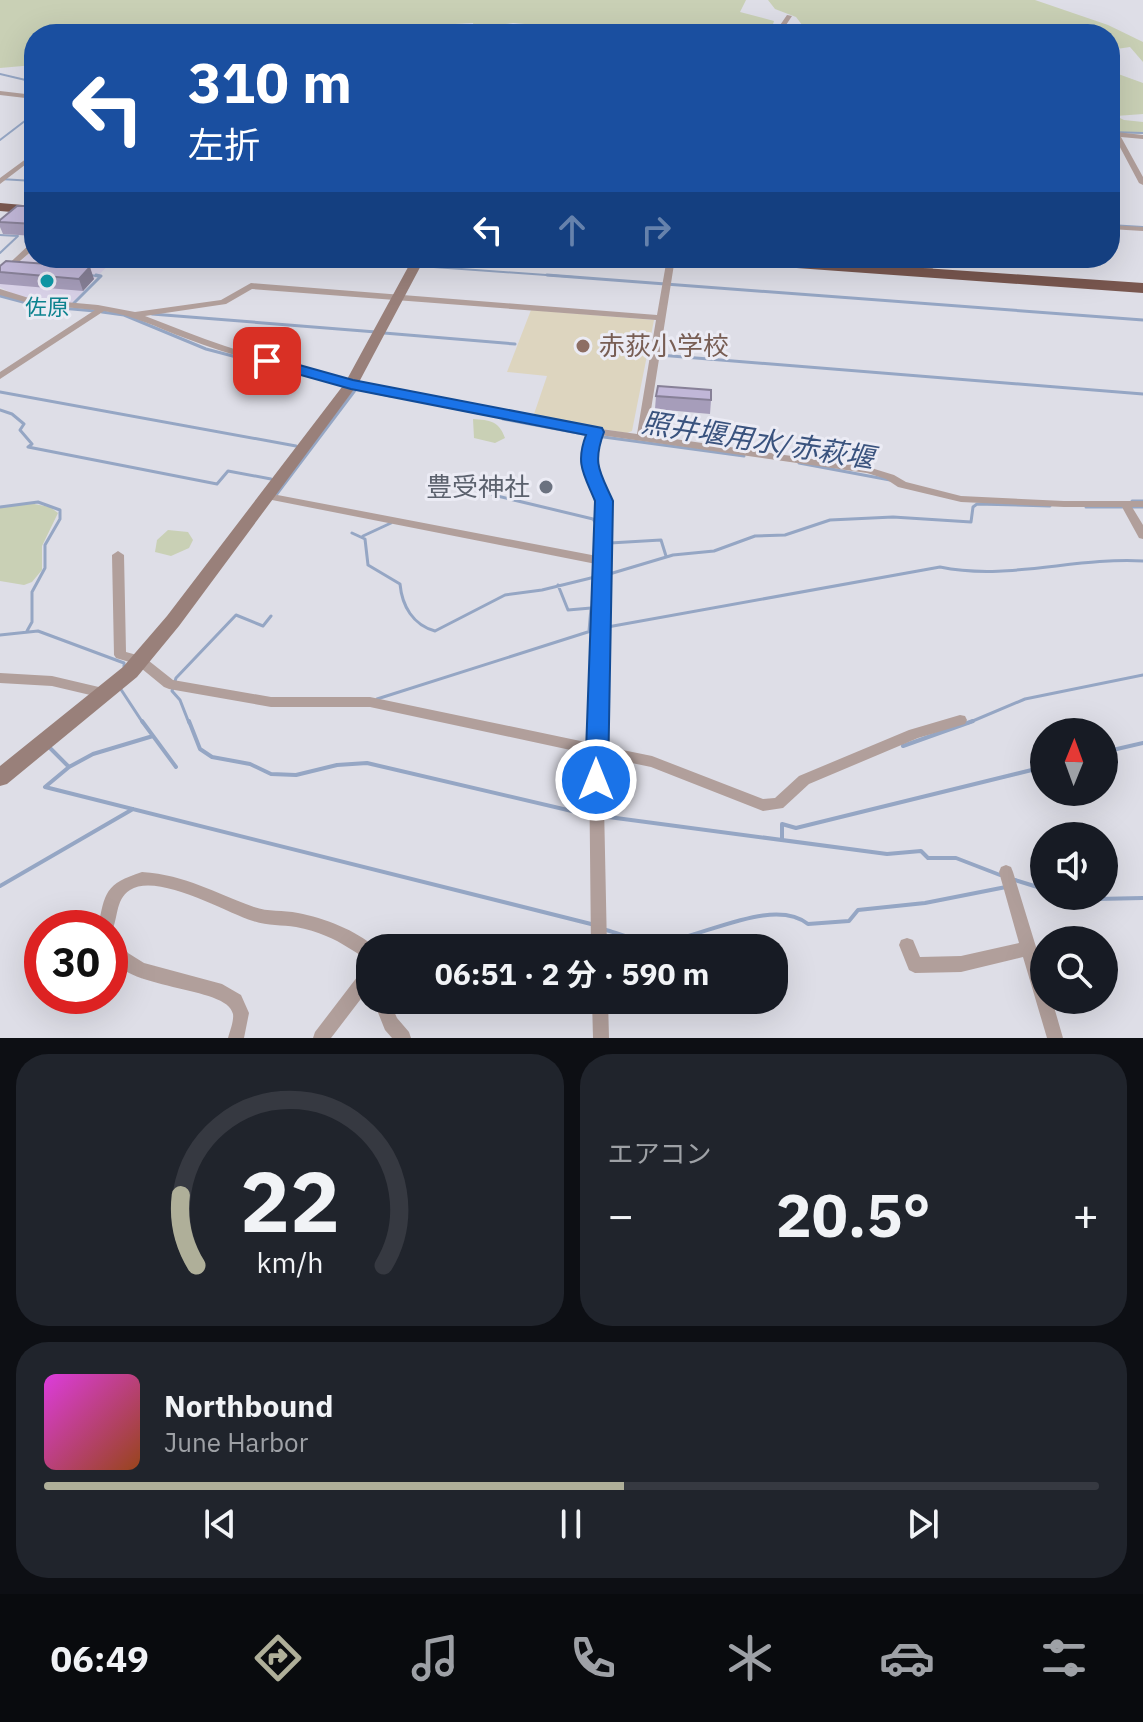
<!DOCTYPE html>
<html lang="ja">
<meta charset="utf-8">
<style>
:root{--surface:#171b24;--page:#20242c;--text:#f1f3f6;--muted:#9ea1a6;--line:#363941;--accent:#afaf99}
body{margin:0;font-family:"IBM Plex Sans","Noto Sans JP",sans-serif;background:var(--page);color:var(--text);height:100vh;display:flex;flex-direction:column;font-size:30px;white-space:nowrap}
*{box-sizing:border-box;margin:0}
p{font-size:26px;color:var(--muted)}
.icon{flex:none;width:44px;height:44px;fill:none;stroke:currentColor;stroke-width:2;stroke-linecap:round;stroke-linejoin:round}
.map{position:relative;height:1038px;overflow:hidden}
.drawer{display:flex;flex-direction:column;gap:16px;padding:16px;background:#0d0f14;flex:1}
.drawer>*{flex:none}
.top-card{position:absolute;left:24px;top:24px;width:1096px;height:244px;border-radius:32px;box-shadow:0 8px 32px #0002;background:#1a4fa0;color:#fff;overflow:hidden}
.needle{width:52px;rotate:1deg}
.controls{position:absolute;left:1030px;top:718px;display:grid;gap:16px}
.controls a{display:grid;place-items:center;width:88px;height:88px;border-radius:50%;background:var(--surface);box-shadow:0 8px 32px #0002;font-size:40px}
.speed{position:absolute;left:24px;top:910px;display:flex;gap:16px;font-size:40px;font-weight:700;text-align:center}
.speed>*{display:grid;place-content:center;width:104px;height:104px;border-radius:50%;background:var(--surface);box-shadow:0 8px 32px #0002;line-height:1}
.speed .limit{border:12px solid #d22;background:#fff;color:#111}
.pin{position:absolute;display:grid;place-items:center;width:68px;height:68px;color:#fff;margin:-34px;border-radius:16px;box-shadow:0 4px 12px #0006}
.me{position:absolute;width:88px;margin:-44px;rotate:0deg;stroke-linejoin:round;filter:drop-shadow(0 0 6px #0008)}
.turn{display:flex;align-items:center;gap:28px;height:168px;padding:0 32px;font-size:36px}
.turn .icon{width:104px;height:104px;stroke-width:2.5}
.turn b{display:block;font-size:56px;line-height:68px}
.lanes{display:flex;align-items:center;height:76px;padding:0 32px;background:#0003;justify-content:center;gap:40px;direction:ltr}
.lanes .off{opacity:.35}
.big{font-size:60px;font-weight:700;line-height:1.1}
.drawer .widget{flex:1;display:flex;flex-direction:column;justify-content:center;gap:12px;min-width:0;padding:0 28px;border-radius:32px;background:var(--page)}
.drawer .dial{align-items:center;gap:0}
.dial svg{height:208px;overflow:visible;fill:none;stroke:var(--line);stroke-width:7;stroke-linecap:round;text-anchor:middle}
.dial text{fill:var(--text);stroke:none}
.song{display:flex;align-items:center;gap:24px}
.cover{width:96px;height:96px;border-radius:12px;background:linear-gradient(135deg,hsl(300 70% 55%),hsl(20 70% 35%))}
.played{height:8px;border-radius:4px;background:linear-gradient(90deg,var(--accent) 55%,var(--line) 55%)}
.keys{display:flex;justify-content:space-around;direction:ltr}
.heat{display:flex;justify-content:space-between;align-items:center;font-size:44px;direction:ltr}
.drawer .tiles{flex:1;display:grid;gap:16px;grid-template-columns:1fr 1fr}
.widget:last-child{grid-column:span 2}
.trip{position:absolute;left:356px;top:934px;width:432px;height:80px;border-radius:32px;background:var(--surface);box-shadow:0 8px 32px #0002;font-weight:700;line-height:80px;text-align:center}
.tab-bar{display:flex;height:128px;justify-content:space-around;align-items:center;background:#090b0e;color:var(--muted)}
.tab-bar .icon{width:56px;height:56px}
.tab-bar .active{color:var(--accent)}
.tab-bar b{font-size:36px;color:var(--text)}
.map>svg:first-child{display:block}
.industrial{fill:#d8d1e7}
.education{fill:#ddd5bf}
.green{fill:#c9d0b5}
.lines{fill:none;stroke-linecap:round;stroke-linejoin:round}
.stream-far2{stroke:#95a6c4;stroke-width:2}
.stream-far1{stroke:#95a6c4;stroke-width:3}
.stream{stroke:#95a6c4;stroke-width:4}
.street{fill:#b19f9b;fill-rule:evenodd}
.secondary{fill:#99807a;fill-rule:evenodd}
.highway{fill:#79574f;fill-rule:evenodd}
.wall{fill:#a69dba}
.shaded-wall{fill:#878097}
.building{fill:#c1b7d8;stroke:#878097;stroke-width:2}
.route{fill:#1a73e8;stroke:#114b97;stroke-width:2}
.culture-dot{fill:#0f9aa8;stroke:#ebebf4;stroke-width:3}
.education-dot{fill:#8d6e63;stroke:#ebebf4;stroke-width:3}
.worship-dot{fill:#6b7280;stroke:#ebebf4;stroke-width:3}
.labels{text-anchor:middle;stroke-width:6;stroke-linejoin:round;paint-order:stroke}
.far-culture-label{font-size:22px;fill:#0d838f;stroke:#ebebf4}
.education-label{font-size:26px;fill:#785e54;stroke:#ebebf4;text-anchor:start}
.worship-label{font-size:26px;fill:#5b616d;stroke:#ebebf4;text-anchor:end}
.water-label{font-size:28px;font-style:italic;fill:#3a537e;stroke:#ebebf4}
</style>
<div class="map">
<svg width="1143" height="1038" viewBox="0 0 1143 1038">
<rect width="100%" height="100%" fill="#dedee7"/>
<path class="industrial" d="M34,249V258H115L71,304L17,296L0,287V280Z"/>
<path class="education" d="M531,310L654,320L632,431L627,433L533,417L547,376L507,372Z"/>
<path class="green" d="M0,0H746L740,12L774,21L770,34H552L549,26L513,23L474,28L473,23L437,25L429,34H414L411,31L371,34H34V65L0,68Z
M768,0H1035L1108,25L1143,42V62L1130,47L1110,50V34H862L869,29L865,28L857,34H809L796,17L775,9Z
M1110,71L1143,83V114L1116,116L1124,120L1143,122V134L1110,132Z
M473,419C490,420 499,421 505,438L495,443L474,438Z
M29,503L50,507L58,513L42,546V570L32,582L24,585L0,581V508Z
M168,530L188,532L193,540L189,548L171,556L155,552L157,540Z"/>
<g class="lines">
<path class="stream-far2" d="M790,26L804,34
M0,74L34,82
M1110,132L1143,133
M0,140L34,114
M0,179L34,181
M1110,225L1143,227
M0,235L18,236L0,253
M304,258L412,266
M420,266L574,277
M91,275L100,277"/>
<path class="stream-far1" d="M547,275L1143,320
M0,296L38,306L95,311
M74,303L101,276L96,275
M102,312L124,315L206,349L347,386
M152,314L376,332
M384,333L515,344
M659,355L1143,394
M354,388L390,396
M0,392L296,446
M0,410L12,414L24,424L20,430L32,444L28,447L217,484L228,471L271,479
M503,419L589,435L744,456
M799,463L890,480
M276,495L356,389
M493,495L593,519L598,527
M1132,501H1143
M0,507L38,502L60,510V519L45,545V568L32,592V622L27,631
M1086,507H1122
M1130,507H1143
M352,533L365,539L368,565L400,584C402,606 413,625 435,631L505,595L542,590L599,576
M363,536L391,523
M607,539L610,543L661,540L666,556
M606,575L673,555L714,551L755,536L785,535L830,520L893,517L971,522L973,507L977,504L1050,506
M558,585L568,610L591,608L589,631
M602,628L940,567C1007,581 1075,557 1143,561
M0,635L38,631L124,663V669
M120,688L143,723
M377,699L594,630
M189,723L180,700L172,691L176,678L236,615L263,626L271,616
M968,723L1025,699L1143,675"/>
<path class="stream" d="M142,721L176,767
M189,721L200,749L212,757L250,764L271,774L296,775L337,765L367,763L593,816
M903,746L973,721
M49,747L69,767L45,787L591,924
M1104,752L1143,743
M69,767L93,754L153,736
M601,816L887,854L921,851L928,858H956L1000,875
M782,840V824L796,828L1044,767
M1015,880L1044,889
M0,886L133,809
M1070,896L1097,899L1143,898
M606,930C621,934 640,943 655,943C697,941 772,895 808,924L849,921L858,910L925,903L1006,887"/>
<path class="street" d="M787,15L792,16L780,34H774Z
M550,27L552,30L532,34H520Z
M0,91L34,95V99L0,95Z
M1116,132L1143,135V139L1121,137L1143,177V185L1139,183L1114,136L1110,135V133Z
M34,153V158L0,184V178Z
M1110,225L1143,227V231L1110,229Z
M31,243H34V249L0,278V272Z
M667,258H675L647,435L868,467L894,475L906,482L961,496L1064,501H1143V507H1132L1143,525V539L1139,538L1122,507H1064L961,502L898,487L886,479L867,473L600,435C591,462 598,476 609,501L603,746L652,756L763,799L775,798L799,776L909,730L960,715L965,716L967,720L965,724L918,738L809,784L783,808L763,811L651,767L603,757L607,948H591L589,754L370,707H271L169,689L164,687L136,664L116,658L114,655L112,555L118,551L124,555L126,652L144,657L173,680L271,697H370L590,743L596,564L267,499L262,496L267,493L597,556L599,501L587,475L585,460L591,433C479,417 369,394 261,363C235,355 210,348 185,338C158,328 133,315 104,311L0,379V372L95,310L32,304L0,295V289L32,299L98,305L135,312L221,300L251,283L657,315ZM252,289L656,320L637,434C498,415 359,389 225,346C198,337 172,326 145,316L226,304Z
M922,258H930L934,273L933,275H930L926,273Z
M0,673L52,676L103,688L108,689L109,693L108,697L103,698L52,686L0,683Z
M1006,865L1011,867L1013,872L1044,973V1000H1052L1063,1038H1047L1023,957L961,972L915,973L909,970L899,945L901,940L907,938L913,940L920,957L961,956L1019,943L999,872L1001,867Z
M142,872C187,875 214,893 254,907C268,912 283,910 298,913C324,918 356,930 376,948H370V960C355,953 342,942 326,936C317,932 307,929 296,927C282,925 267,926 253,921C225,912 157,872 130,890C114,900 119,921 110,934L116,936L128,953L144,963L222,984L241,995L249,1013L244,1038H228C230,1031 234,1021 233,1014C228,985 119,991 110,953C108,946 110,935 110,928H98C105,892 105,884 142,872Z
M370,966V987L331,1038H313L315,1032L364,968Z
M373,1000H389L397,1018L409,1032L411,1038H392L385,1030Z
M592,1000H608L609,1038H593Z"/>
<path class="secondary" d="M413,258H425L358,384L179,626L137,677L7,784L0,786V766L123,667L167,616L345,383Z"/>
<path class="highway" d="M0,203L34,206V214L0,211Z
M708,258H778L1143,283V293L715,262Z"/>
</g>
<path class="wall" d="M34,206V236L3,234L0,227V220Z
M0,266L94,279L83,291L0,284Z
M656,396L711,400L710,414L655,409Z"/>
<path class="shaded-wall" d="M90,267L94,279L83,291L79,279Z"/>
<path class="building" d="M17,206H34V224L0,222V220Z
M6,261L90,267L79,279L0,272V266Z
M658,386L711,390V400L656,396Z"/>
<path class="route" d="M267,356L353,380L602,428L604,432C592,464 600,472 613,501L608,780L604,787L596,790L588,787L585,780L595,501C584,474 575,464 586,435L351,389L261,364L259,361Z"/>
<circle class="culture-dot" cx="47" cy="281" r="8"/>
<circle class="education-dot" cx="583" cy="346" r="8"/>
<circle class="worship-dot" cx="546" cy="487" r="8"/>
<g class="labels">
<g class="far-culture-label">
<text x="47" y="315">佐原</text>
</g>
<g class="education-label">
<text x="599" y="355">赤荻小学校</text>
</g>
<g class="worship-label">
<text x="530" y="496">豊受神社</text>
</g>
<g class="water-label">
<text transform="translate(758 440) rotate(9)" y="10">照井堰用水/赤萩堰</text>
</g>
</g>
</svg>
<div class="controls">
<a><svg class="needle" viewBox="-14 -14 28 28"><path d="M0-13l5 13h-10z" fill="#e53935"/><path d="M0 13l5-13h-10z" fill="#9ea1a6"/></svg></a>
<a><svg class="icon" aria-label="sound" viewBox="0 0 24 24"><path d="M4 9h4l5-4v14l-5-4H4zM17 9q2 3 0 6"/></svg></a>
<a><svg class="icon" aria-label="search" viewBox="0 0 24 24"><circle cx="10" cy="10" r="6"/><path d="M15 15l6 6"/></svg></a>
</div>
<div class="speed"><div class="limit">30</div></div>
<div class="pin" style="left:267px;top:361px;background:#d93025"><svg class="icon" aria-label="arrive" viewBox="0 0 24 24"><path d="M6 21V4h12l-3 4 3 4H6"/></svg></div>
<svg class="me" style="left:596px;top:780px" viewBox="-20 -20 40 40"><circle r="17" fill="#1a73e8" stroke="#fff" stroke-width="3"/><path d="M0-11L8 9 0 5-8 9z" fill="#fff"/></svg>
<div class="trip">06:51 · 2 分 · 590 m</div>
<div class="top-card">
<div class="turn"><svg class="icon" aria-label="left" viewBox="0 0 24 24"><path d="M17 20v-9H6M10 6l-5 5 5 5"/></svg><div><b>310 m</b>左折</div></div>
<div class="lanes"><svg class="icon" aria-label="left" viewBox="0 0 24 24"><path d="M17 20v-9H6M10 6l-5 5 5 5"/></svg><svg class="icon off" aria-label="ahead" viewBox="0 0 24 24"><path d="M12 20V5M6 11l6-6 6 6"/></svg><svg class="icon off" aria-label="right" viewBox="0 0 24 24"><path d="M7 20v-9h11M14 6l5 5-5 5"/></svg></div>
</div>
</div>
<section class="drawer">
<div class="tiles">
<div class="widget dial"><svg viewBox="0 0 100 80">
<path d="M14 69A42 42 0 1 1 86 69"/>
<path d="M14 69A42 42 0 0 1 8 42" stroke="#afaf99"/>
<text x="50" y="56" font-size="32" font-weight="700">22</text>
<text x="50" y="72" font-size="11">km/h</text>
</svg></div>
<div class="widget"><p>エアコン</p>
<div class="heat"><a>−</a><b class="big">20.5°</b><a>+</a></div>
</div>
<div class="widget">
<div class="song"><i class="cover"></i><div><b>Northbound</b><p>June Harbor</p></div></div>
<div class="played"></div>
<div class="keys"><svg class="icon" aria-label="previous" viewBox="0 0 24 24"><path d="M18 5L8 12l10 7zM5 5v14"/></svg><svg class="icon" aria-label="pause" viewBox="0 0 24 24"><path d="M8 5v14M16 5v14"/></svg><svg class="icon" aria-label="next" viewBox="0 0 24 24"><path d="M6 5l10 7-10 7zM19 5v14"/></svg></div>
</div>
</div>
</section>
<nav class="tab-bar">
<b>06:49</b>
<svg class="icon active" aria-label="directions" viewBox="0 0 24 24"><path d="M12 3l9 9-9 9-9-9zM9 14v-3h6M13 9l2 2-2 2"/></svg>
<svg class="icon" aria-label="music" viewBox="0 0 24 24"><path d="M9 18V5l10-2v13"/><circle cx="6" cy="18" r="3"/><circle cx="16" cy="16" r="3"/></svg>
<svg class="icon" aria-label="phone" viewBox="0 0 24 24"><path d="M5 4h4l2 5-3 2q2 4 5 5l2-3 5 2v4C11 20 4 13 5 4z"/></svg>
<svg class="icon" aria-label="climate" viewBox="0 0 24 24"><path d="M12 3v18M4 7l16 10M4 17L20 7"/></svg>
<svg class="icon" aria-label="car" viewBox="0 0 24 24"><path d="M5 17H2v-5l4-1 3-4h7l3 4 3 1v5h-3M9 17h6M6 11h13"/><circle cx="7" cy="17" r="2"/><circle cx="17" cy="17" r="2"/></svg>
<svg class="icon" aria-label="filters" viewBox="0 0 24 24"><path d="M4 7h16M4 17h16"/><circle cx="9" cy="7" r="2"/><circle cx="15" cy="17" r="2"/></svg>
</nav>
